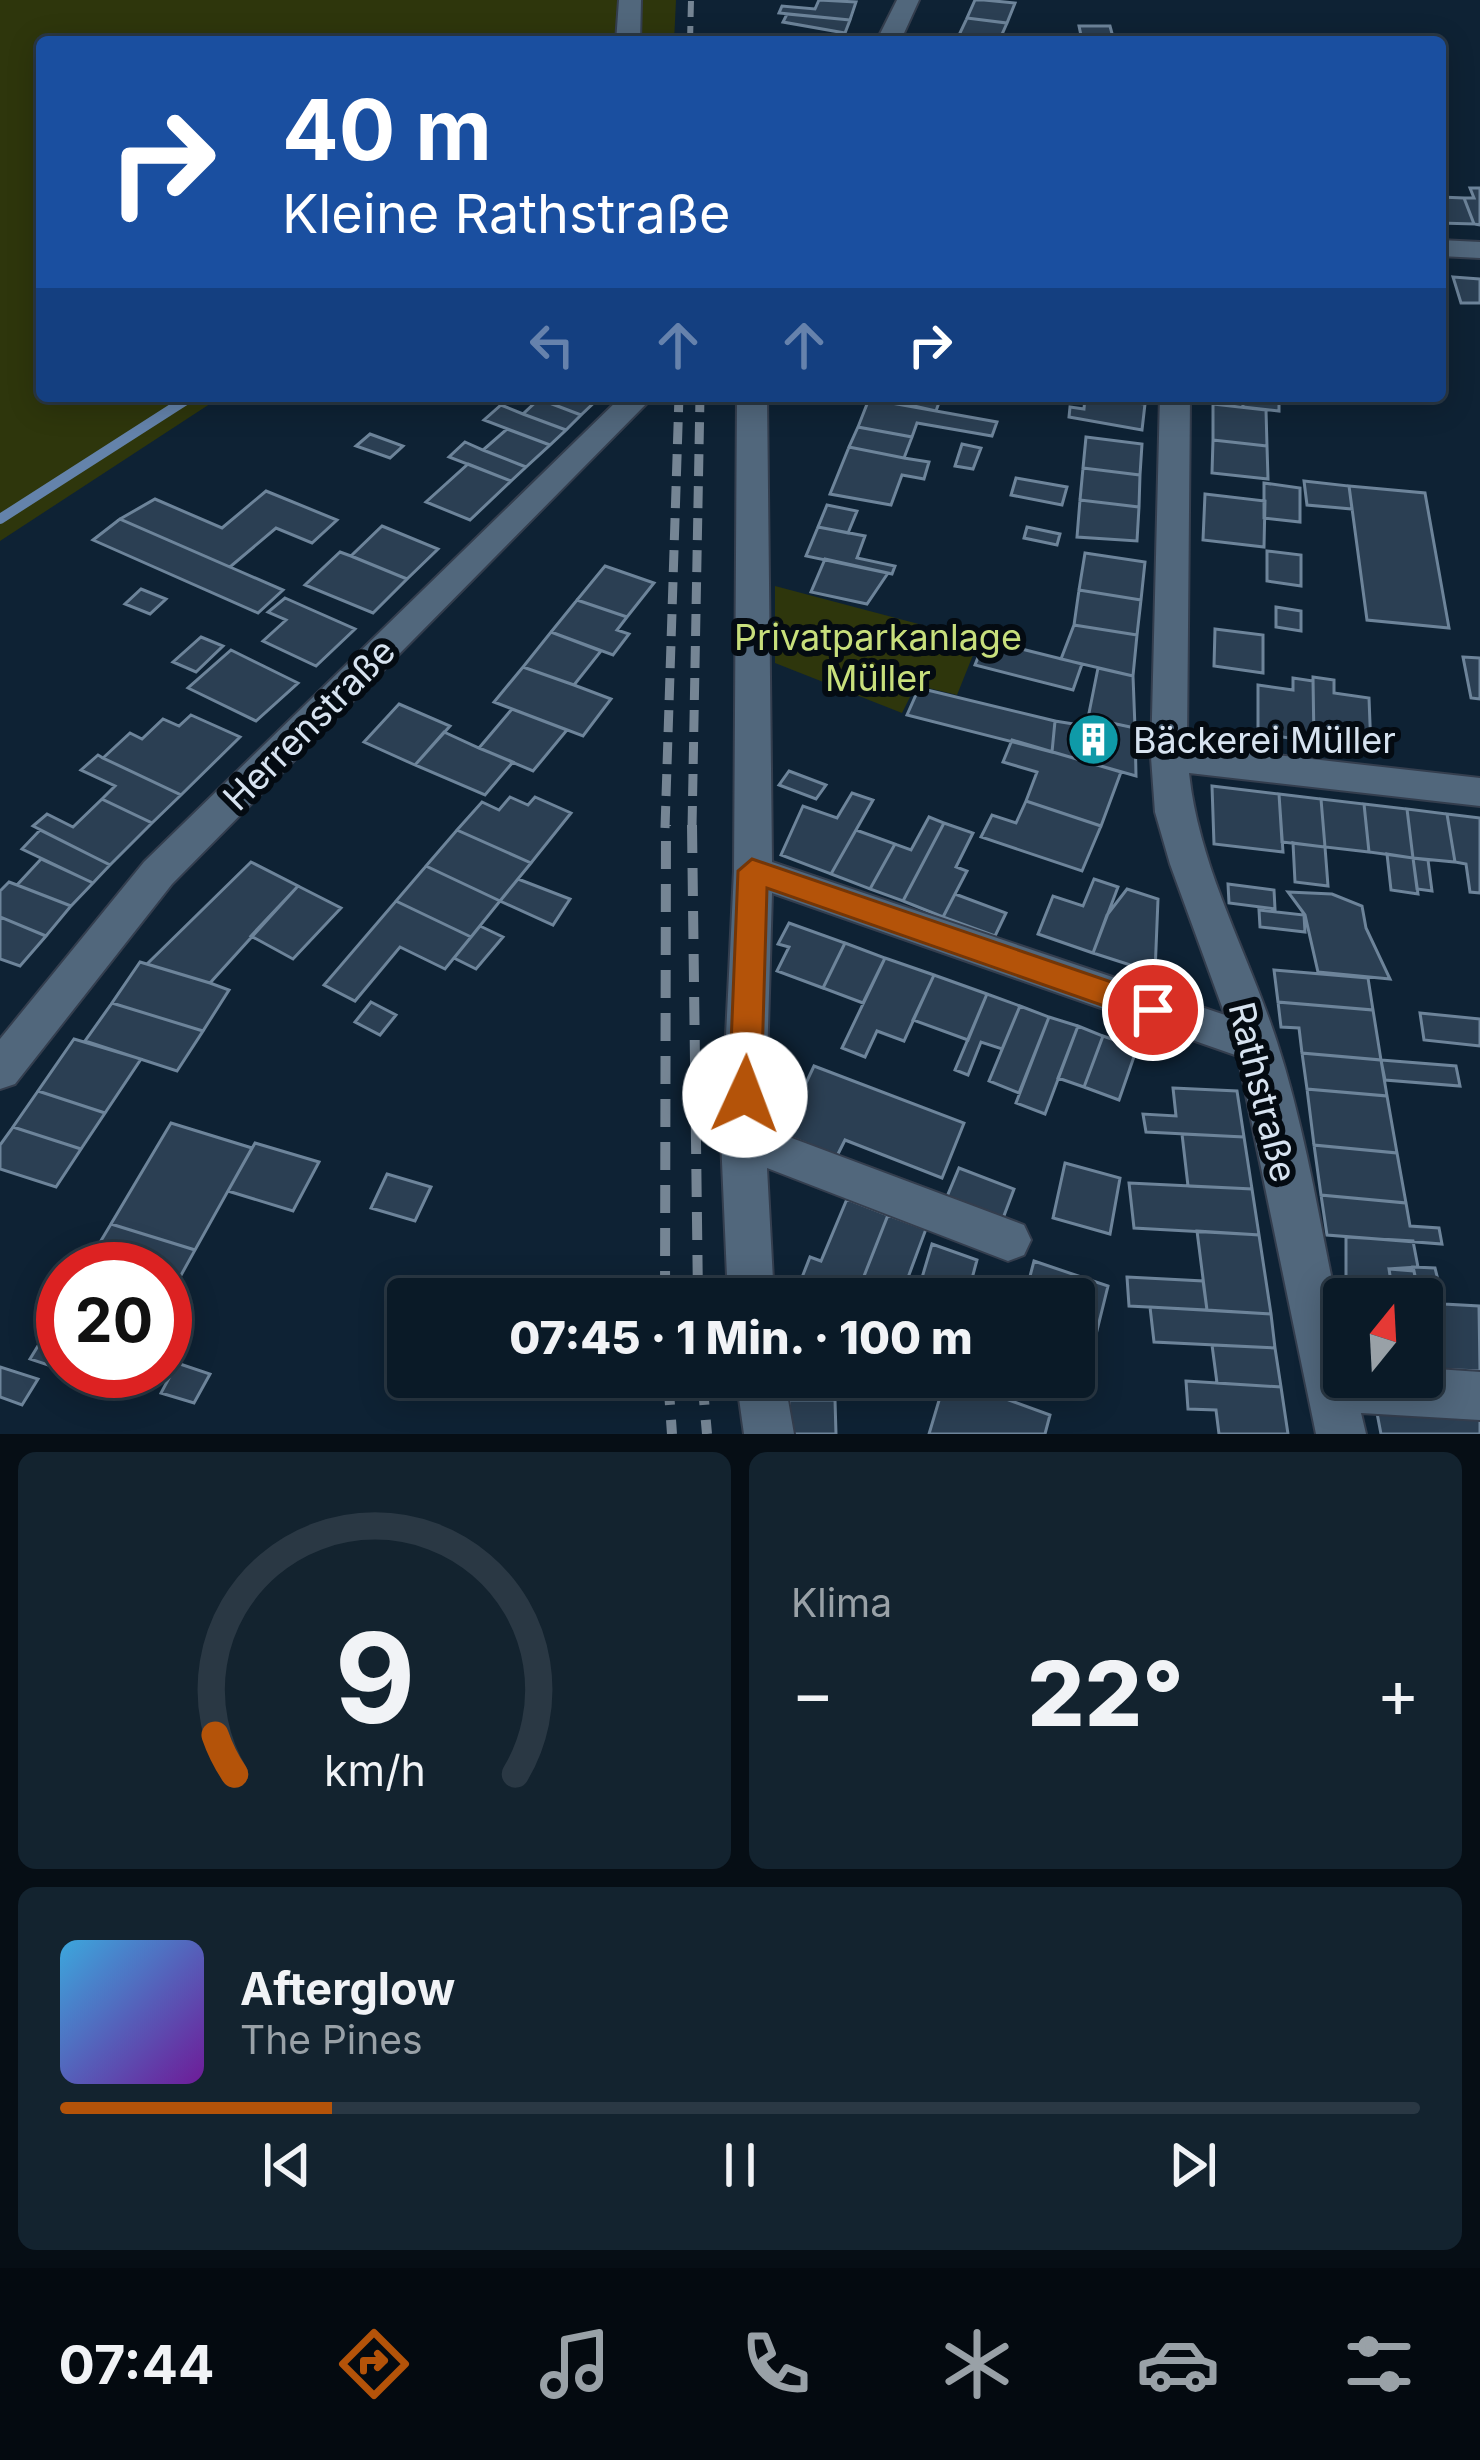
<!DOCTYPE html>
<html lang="de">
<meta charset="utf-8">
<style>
:root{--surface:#0a1a27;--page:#13232f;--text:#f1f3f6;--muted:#99a1a7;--line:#2a3844;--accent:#b45309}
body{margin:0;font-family:Inter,sans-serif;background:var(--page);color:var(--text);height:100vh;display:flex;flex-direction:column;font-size:45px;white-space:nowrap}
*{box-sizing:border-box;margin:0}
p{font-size:39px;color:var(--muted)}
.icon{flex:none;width:66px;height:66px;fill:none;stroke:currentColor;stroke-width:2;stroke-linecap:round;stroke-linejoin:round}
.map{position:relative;height:1434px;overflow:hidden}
.sheet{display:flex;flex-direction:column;gap:18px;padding:18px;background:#060e15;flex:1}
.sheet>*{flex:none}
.guide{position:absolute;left:36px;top:36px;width:1410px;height:366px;border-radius:12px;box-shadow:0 6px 30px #0003,0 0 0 3px var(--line);background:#1a4fa0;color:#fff;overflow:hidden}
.needle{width:78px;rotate:18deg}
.buttons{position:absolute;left:1323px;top:1278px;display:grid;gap:24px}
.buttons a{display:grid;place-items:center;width:120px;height:120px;border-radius:12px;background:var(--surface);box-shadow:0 6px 30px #0003,0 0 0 3px var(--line);font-size:60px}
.speed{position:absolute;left:36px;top:1242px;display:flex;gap:24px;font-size:60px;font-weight:700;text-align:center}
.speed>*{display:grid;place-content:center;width:156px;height:156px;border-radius:50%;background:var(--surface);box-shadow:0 6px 30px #0003,0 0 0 3px var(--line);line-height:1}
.speed .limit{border:18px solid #d22;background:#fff;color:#111}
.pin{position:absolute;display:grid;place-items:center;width:102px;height:102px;color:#fff;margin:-51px;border:6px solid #fff;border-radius:50%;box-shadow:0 3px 12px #0007}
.me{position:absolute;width:132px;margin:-66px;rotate:2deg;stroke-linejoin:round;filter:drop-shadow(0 0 9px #0008)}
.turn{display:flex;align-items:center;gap:42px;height:252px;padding:0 48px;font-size:54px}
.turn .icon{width:156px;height:156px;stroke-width:2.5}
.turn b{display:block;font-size:84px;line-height:102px}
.lanes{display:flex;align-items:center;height:114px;padding:0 48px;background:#0003;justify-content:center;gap:60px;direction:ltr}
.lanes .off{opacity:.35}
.big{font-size:90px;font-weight:800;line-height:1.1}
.sheet .widget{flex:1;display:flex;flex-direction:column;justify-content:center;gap:18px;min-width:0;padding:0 42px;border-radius:18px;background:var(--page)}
.sheet .dial{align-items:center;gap:0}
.dial svg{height:312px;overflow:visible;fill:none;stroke:var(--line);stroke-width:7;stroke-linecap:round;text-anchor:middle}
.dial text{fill:var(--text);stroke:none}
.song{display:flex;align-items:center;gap:36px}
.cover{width:144px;height:144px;border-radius:18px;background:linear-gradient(135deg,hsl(200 70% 55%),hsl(280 70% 35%))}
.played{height:12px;border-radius:6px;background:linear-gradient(90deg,var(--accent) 20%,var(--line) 20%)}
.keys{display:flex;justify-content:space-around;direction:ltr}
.heat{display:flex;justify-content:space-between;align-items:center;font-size:66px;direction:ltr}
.sheet .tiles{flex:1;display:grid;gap:18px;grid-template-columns:1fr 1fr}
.widget:last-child{grid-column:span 2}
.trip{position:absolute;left:387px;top:1278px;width:708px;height:120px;border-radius:12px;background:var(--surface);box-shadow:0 6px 30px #0003,0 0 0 3px var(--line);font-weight:800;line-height:120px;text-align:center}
.tabs{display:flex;height:192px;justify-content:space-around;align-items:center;background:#040a10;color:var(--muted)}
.tabs .icon{width:84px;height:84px}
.tabs .on{color:var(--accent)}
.tabs b{font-size:54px;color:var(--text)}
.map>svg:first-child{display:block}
.green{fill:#2e360c}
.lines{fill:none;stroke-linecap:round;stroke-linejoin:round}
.stream{stroke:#6483ab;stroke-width:10}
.building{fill:#2b3f53;stroke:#6d849a;stroke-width:3}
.minor-casing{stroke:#343e4e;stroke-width:4}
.minor{fill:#51677c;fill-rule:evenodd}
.rail-far2{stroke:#758594;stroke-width:6;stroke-dasharray:16 9;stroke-linecap:butt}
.rail-far1{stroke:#758594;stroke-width:9;stroke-dasharray:22 10;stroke-linecap:butt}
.rail{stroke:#758594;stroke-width:10;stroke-dasharray:28 15;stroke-linecap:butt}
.route{fill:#b45309;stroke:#753606;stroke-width:3}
.labels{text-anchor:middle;stroke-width:12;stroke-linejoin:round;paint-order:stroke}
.park-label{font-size:36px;fill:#c8df7c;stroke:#040b12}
.street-label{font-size:36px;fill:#d7e3f0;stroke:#040b12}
.poi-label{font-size:36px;fill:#d7e3f0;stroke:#040b12;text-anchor:start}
</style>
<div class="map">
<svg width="1480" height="1434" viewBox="0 0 1480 1434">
<rect width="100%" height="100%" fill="#0e2234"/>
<path class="green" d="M0,0H676L674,42H42V396H222L0,541Z
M775,586L979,640L957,695L916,685L902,713L775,663Z"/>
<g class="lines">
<path class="stream" d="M0,519L192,396"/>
</g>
<path class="building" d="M819,0L856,2L850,20L779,13L782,6L815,9Z
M975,0H984L1015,3L1007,23L967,18Z
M787,14L850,20L845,33L783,22Z
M967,18L1007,23L999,41L959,35Z
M1079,26H1110L1114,41L1082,40Z
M1470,188H1480V225L1474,224L1464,198H1474Z
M1440,197L1464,198L1474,224L1440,223Z
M1453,277L1480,279V303H1461Z
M542,396H601L581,415L539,399Z
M870,396H935L941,397L936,411Z
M1243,396H1279V411L1243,407Z
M1085,397L1145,404L1142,430L1069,417L1070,407L1084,409Z
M539,399L581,415L566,430L523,414Z
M869,399L936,411L997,422L992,436L917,423L912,437L858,427Z
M1213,404L1266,410L1267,446L1213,440Z
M501,405L523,414L566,430L550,445L484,420Z
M858,427L912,437L904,458L849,447Z
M507,429L550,445L526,467L483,450Z
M370,434L403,446L390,458L356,446Z
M1086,437L1142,444L1140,475L1083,468Z
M1213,440L1267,446L1268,479L1212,473Z
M465,442L483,450L526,467L511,481L449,457Z
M962,444L981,448L973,469L955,466Z
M849,447L904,458L929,462L924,479L902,475L891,505L830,494Z
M468,464L511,481L470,520L426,502Z
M1083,468L1140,475L1139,507L1080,500Z
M1016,478L1067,487L1062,505L1011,495Z
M1304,481L1349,486L1352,509L1307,505Z
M1264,483L1300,488V522L1264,518Z
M1349,486L1425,493L1449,628L1367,620Z
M266,491L337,520L312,543L276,528L230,567L120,519L155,499L222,528Z
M1205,494L1265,501L1264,547L1203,540Z
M1080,500L1139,507L1137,541L1077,537Z
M827,505L857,511L848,533L818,527Z
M120,519L230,567L283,590L258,613L93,540Z
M382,526L438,549L407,579L351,556Z
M818,527L865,536L857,558L895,566L892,574L806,556Z
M1027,527L1060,534L1057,545L1024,538Z
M1267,551L1301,555V586L1267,581Z
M340,552L351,556L407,579L373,613L305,585Z
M1085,553L1145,562L1141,600L1079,590Z
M825,559L888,573L867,604L811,592Z
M605,566L654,583L627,617L577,600Z
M141,589L166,599L150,614L125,604Z
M1079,590L1141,600L1137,635L1074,625Z
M285,598L355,629L316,666L263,641L286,620L268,612Z
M577,600L627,617L617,630L629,634L613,655L551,632Z
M1276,607L1301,611V631L1276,627Z
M1074,625L1137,635L1133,676L1061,659Z
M1215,629L1263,635V673L1214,666Z
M551,632L601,651L574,685L523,667Z
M201,637L223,646L196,672L173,662Z
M985,640L1082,664L1073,690L975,665Z
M231,650L298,683L256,721L188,688Z
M1463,657L1480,658V699L1471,698Z
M523,667L574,685L611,699L583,736L494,702Z
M1098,668L1133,676L1135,728L1088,718Z
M1313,677L1334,680V693L1369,698L1371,749L1314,742Z
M1293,678L1313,681L1314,742L1258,733V685L1293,690Z
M919,688L1055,721L1052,752L907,715Z
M399,704L450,726L415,765L364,742Z
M512,709L567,730L533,771L479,748Z
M191,715L240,737L181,795L103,758L130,733L142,739L163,719L179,726Z
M1088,718L1135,728L1136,776L1052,752L1055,721L1086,726Z
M444,732L479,748L513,762L485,795L415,765Z
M1012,740L1121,772L1101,826L1026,801L1037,772L1003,762Z
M98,755L103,758L181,795L152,823L102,799L115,786L81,770Z
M789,771L826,785L816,799L779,785Z
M1212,786L1279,794L1283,852L1214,844Z
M852,793L873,800L831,874L781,855L803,806L837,818Z
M1279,794L1321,799L1325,847L1282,842Z
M510,797L528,805L535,797L571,813L531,863L457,830L482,802L499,810Z
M102,799L152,823L110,865L33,826L47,814L73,827Z
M1321,799L1364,804L1369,852L1325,847Z
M1026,801L1101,826L1082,871L981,837L992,815L1016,823Z
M1364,804L1407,809L1413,858L1369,852Z
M1407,809L1447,814L1455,862L1413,858Z
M1447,814L1480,818V893L1470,892L1466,864L1455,862Z
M929,817L944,823L903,901L870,889L895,844L911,850Z
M944,823L973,833L956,867L967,871L943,917L903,901Z
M40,830L110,865L93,883L22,849Z
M457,830L531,863L500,901L426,866Z
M856,830L895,844L870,889L831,874Z
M1293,843L1325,847L1328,886L1295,882Z
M1387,854L1413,858L1418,894L1391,890Z
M1413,858L1428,860L1432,891L1417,889Z
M41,859L93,883L71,906L17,885Z
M251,862L298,886L210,983L147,964Z
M426,866L500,901L471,937L396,901Z
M518,879L570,899L553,925L500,901Z
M1094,879L1118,887L1093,953L1038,934L1053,896L1083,906Z
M9,882L17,885L71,906L46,936L0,917V891Z
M1228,884L1274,890L1275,909L1229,903Z
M298,886L341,908L293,959L251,936Z
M1127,889L1158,899L1155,973L1093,953L1107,915Z
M1288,892L1332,894L1362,906L1366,928L1390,979L1318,972L1305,915Z
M955,894L1006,913L995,936L943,917Z
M396,901L471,937L445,969L400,947L355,1001L324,985Z
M1259,910L1304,915L1305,932L1260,927Z
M0,917L46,936L20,966L0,959Z
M789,923L845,943L823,988L777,971L789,947L778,944Z
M480,926L503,937L476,969L454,958Z
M845,943L885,958L863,1003L823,988Z
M885,958L934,975L904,1041L877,1031L865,1057L842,1048Z
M140,962L210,983L229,990L203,1031L112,1003Z
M1274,970L1368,978L1373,1010L1278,1002Z
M934,975L987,994L968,1040L913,1020Z
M987,994L1020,1006L1002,1049L981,1042L968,1075L955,1070Z
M371,1002L396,1015L380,1035L355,1022Z
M1278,1002L1373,1010L1381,1060L1302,1053L1299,1028L1281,1027Z
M112,1003L203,1031L177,1071L85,1041Z
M1020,1006L1049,1017L1019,1093L989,1081Z
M1420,1013L1480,1019V1046L1424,1040Z
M1049,1017L1078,1026L1045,1114L1016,1103Z
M1078,1026L1103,1036L1084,1087L1058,1078Z
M1103,1036L1137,1048L1119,1100L1084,1087Z
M74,1039L141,1059L105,1113L38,1091Z
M1302,1053L1381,1060L1387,1096L1307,1089Z
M1381,1060L1456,1066L1460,1086L1385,1080Z
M814,1066L964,1123L942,1178L845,1140L837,1156L782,1134Z
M1173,1088L1237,1091L1244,1137L1146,1132L1143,1114L1176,1116Z
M1307,1089L1387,1096L1397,1153L1314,1145Z
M38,1091L105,1113L81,1149L13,1127Z
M171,1123L252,1148L195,1250L111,1224Z
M13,1127L81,1149L56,1187L0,1169V1145Z
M1182,1134L1244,1137L1252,1189L1188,1186Z
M255,1143L319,1162L293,1211L228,1191Z
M1314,1145L1397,1153L1406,1203L1321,1195Z
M1065,1163L1120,1178L1110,1234L1053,1218Z
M959,1168L1014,1189L1002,1221L946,1199Z
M387,1174L431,1187L415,1221L371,1208Z
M1129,1183L1252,1189L1259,1235L1134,1228Z
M1321,1195L1406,1203L1410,1226L1439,1228L1442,1244L1327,1235Z
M847,1199L888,1215L855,1299H834L799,1285L810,1257L821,1261Z
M888,1215L926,1229L903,1291L913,1299H855Z
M111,1224L195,1250L165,1304V1269H84Z
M1197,1231L1259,1235L1271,1314L1207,1310Z
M1346,1237L1413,1241L1418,1267L1389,1269L1392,1288L1346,1284Z
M932,1244L977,1260L967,1297L921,1281Z
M1034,1261L1108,1286L1088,1367L1074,1363V1299H1024Z
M1413,1267L1435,1268L1444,1304L1479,1306L1480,1371L1435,1369Z
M1389,1269L1414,1271L1420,1299H1349L1346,1284L1392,1288Z
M1127,1277L1203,1281L1207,1310L1129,1306Z
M63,1305V1370L30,1359Z
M1150,1307L1271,1314L1275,1348L1154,1342Z
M1422,1308L1435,1369L1422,1368Z
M1212,1345L1275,1348L1281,1387L1217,1383Z
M177,1363L210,1374L194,1403L161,1393Z
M0,1367L38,1379L22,1405L0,1397Z
M65,1371H128L118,1389Z
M946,1377L1050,1415L1045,1434H929Z
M1186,1381L1281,1387L1288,1434H1219L1216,1410L1188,1409Z
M789,1400H835L836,1434H789Z
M1377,1413L1480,1418V1434H1381Z"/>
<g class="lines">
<defs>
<path id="minor" d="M619,0H641L640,42H616Z
M897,0H919L900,42H876Z
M1440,240L1480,242V258L1440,256Z
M622,396H654L172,884L15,1084L0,1089V1039L144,862Z
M737,396H767L772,862L1225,1015L1170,864L1155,812L1151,757L1160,396H1190L1187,745L1480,778V806L1189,773C1199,868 1248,952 1277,1042C1308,1137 1322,1240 1344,1337V1377H1422V1368L1480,1372V1420L1361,1413L1366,1434H1316L1238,1056L772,893L765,1128L1024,1225L1031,1240L1024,1255L1008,1261L767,1168L774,1299H728L721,1139L734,871Z
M736,1377H784L794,1434H744Z"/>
</defs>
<use href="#minor" class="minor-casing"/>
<use href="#minor" class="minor"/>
<path class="rail-far2" d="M690,42L691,0"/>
<path class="rail-far1" d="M665,828L679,396
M692,828L700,396"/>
<path class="rail" d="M692,825L698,1299
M665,1299L666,825
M668,1377L672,1434
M702,1377L707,1434"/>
</g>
<path class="route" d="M752,859L1164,1000L1169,1010L1164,1019L1153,1023L767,888L761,1095L756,1105H733L729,1095L738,871Z"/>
<defs>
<symbol id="building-disc" viewBox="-11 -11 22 22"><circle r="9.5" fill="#0f9aa8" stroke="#040b12"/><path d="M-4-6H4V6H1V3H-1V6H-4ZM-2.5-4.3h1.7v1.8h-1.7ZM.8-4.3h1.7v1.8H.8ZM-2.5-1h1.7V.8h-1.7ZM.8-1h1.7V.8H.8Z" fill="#fff"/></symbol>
</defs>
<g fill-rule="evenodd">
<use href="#building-disc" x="1064" y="710" width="59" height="59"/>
</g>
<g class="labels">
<g class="park-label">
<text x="878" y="650">Privatparkanlage<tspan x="878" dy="41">Müller</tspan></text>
</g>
<g class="street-label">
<text transform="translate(309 724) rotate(-45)" y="13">Herrenstraße</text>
<text transform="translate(1263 1092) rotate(76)" y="13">Rathstraße</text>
</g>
<g class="poi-label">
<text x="1133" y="753">Bäckerei Müller</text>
</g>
</g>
</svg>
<div class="buttons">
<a><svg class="needle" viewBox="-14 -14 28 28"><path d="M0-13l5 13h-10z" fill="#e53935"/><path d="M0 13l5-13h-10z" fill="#99a1a7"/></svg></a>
</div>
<div class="speed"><div class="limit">20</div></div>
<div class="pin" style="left:1153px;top:1010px;background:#d93025"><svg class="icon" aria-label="arrive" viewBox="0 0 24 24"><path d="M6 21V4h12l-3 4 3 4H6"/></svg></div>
<svg class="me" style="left:745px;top:1095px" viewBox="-20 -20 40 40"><circle r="19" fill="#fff"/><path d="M0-13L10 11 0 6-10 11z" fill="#b45309"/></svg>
<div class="trip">07:45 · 1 Min. · 100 m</div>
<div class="guide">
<div class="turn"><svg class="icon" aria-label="right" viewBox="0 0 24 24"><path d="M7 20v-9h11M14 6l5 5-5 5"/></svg><div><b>40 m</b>Kleine Rathstraße</div></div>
<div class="lanes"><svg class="icon off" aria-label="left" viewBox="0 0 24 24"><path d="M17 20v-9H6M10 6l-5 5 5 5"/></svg><svg class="icon off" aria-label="ahead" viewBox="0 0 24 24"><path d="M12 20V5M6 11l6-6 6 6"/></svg><svg class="icon off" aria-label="ahead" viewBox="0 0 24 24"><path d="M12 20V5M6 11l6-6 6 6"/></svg><svg class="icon" aria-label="right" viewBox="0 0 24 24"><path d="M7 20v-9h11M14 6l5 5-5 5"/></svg></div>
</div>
</div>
<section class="sheet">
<div class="tiles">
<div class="widget dial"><svg viewBox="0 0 100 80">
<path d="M14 69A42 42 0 1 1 86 69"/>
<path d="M14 69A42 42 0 0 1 9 59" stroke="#b45309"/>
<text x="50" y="56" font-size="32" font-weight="700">9</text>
<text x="50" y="72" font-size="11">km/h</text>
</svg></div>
<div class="widget"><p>Klima</p>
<div class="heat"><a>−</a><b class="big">22°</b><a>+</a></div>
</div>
<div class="widget">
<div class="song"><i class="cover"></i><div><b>Afterglow</b><p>The Pines</p></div></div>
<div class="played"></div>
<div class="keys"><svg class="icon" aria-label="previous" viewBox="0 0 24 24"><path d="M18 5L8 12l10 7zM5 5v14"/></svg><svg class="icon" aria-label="pause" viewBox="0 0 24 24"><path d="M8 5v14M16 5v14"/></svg><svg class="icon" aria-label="next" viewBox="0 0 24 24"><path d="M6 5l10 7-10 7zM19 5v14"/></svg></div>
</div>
</div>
</section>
<nav class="tabs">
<b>07:44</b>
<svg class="icon on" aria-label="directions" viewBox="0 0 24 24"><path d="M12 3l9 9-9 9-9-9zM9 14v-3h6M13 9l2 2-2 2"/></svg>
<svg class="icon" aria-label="music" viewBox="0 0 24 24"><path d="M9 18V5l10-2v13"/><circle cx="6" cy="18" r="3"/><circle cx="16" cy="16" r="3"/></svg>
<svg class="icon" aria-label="phone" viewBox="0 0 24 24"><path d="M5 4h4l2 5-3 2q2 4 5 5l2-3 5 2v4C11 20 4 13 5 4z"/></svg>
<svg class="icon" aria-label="climate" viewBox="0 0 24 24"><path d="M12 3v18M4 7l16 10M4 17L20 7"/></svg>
<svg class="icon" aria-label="car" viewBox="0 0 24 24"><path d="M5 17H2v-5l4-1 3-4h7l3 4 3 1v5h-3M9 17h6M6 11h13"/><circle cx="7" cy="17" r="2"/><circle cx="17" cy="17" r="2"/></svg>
<svg class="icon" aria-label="filters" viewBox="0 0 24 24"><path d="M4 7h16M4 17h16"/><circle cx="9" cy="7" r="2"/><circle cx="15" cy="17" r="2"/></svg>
</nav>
